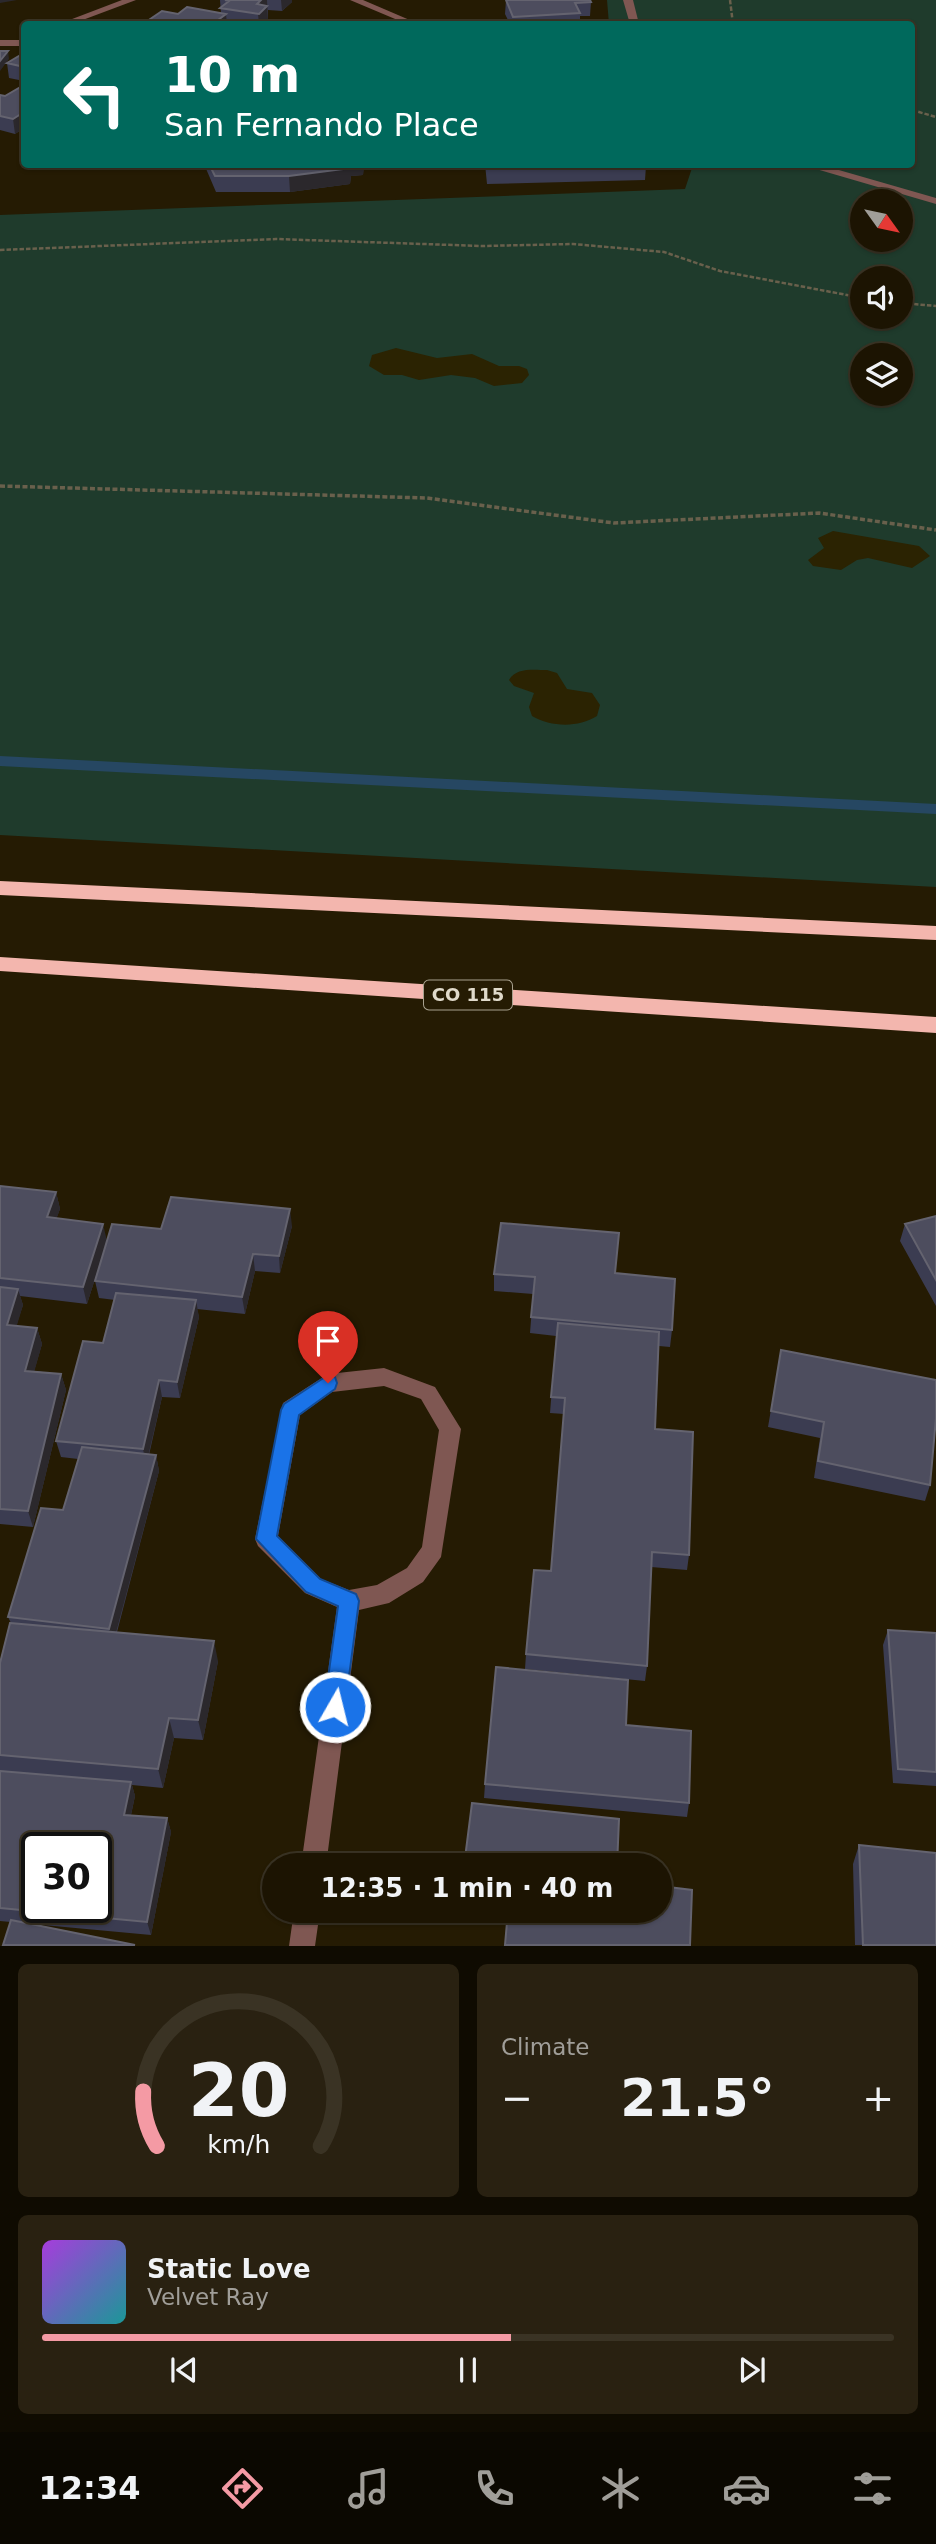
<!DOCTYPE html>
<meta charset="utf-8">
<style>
:root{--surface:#1c1402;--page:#292111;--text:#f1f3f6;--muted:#a09e99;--line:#3a3324;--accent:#f49aa4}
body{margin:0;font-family:"DejaVu Sans",sans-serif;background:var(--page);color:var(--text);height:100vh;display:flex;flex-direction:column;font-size:26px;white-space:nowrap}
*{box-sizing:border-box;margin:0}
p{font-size:23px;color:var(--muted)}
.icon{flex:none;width:38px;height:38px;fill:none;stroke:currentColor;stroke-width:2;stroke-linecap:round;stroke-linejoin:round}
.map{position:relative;height:1946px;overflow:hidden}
.details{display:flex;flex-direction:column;gap:18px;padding:18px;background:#0f0b01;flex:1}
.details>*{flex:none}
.guide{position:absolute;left:21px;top:21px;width:894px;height:147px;border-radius:7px;box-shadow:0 2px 5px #0004,0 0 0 2px var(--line);background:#00695c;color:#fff;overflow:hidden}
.needle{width:46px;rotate:123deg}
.controls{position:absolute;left:850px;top:189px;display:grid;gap:14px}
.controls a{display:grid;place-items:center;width:63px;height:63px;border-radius:50%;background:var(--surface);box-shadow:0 2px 5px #0004,0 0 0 2px var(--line);font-size:35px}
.speed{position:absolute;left:21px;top:1832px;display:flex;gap:14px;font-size:35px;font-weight:700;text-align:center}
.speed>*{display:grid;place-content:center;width:91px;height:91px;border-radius:50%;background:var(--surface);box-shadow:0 2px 5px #0004,0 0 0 2px var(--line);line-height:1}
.speed .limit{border:4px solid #111;border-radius:10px;background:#fff;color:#111}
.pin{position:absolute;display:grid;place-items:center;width:60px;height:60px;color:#fff;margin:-72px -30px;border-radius:50% 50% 50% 0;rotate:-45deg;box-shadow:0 0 7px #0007}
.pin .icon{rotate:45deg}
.me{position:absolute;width:77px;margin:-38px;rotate:8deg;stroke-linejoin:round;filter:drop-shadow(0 0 5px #0008)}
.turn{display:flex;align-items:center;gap:24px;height:147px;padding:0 28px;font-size:32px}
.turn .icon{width:91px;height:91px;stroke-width:2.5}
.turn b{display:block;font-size:49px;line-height:60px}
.big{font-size:52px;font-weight:800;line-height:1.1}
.details .widget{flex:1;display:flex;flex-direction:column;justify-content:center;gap:10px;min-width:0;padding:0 24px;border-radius:10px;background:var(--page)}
.details .dial{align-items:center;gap:0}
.dial svg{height:182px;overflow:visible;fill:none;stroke:var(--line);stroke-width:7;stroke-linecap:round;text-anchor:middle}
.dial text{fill:var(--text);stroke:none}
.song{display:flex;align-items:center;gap:21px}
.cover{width:84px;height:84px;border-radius:10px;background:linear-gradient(135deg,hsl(280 70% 55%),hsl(180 70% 35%))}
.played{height:7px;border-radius:4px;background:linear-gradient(90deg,var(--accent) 55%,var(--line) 55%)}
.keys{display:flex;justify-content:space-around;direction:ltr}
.heat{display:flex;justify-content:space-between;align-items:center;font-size:38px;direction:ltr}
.details .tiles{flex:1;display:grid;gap:18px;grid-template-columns:1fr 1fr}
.widget:last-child{grid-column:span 2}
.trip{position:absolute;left:262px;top:1853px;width:410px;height:70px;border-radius:35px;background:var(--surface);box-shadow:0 2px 5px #0004,0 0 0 2px var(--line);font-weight:800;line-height:70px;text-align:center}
.tab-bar{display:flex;height:112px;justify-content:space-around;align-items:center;background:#0b0801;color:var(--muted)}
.tab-bar .icon{width:49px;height:49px}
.tab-bar .current{color:var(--accent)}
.tab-bar b{font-size:32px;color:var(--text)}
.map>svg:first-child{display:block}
.green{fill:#1f3b2c;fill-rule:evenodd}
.sand{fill:#2b2302}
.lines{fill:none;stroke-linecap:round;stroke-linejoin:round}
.stream{fill:#264762;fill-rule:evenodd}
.path-far1{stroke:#69604c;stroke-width:2.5;stroke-dasharray:4.5 2;stroke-linecap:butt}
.path{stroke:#69604c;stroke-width:3.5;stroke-dasharray:5 2.5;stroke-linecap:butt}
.minor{fill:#7f5752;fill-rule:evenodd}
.highway{fill:#f3b6ae;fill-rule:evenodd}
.wall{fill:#3b3c51}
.shaded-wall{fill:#2b282c}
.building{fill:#4d4d5e;stroke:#64636f;stroke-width:2;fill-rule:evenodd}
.route{fill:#1a73e8;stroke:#114b97;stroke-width:2}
.labels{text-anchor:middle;stroke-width:7;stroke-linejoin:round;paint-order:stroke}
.shield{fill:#251b03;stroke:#a8a18f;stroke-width:2}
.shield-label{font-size:18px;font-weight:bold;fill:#e0dacb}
</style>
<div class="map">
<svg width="936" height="1946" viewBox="0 0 936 1946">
<rect width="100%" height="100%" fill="#251b03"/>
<path class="green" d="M607,0H936V887L0,835V215L685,189L693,165L912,164V24H609ZM863,201H901V240H863ZM863,278H901V317H863ZM863,355H901V394H863Z"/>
<path class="sand" d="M396,348L437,358L472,354L499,366H519L527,369L529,375L522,383L494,386L475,378L451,375L419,380L402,375H384L369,366L372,355Z
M833,531L919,546L930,556L912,568L868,558L857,560L841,570L813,566L808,560L824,548L818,538Z
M547,670L557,673L567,689L592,693L600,705L597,716C578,728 551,727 532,716L529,707L534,693L514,686L509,680C516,667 534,670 547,670Z"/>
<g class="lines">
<path class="stream" d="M0,756L936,804V814L0,766Z"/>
<path class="path-far1" d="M730,0L733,24
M912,110L936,117
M0,250L276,239L482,246L573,244L664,252L720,271L863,298
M901,303L936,306"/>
<path class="path" d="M0,486L427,498L614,523L819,513L936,530"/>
<path class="minor" d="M122,0H136L72,24H59Z
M350,0H363L419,24H407Z
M623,0H633L639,24H630Z
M0,40H24V46H0Z
M799,164H818L936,198V204Z
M384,1368L435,1387L461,1429L441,1557L423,1582L389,1603L359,1610L326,1866H301L337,1607L305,1593L258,1546L255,1539L283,1403L328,1374ZM384,1386L421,1399L439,1430L422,1547L407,1568L377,1585L349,1590L321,1579L278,1536L300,1415L332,1392Z
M294,1911H320L315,1946H289Z"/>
<path class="highway" d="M0,881L936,926V940L0,895Z
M0,957L936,1017V1033L0,971Z"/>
</g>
<path class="wall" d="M220,0H292V2L282,11L268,10V20L263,24H239L226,23L227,24H143L221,13Z
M506,0L591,2L590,16H580V21L599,24H510L505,14Z
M24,53V81L9,78L7,63Z
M24,85V128L15,134L0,130V95L5,96Z
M204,164H364L363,175L351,176L350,184L290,192H216Z
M485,164H654V166H646L645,180L487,184Z
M0,1186L56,1192L60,1209L56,1219L107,1241L87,1304L20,1296L23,1305L16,1326L37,1328L42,1344L34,1371L61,1374L66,1390L33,1527L0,1524Z
M936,1216V1306L900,1241L905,1224Z
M292,1226L280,1273L255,1271L245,1314L197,1309L199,1317L180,1398L162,1397L149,1455H156L159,1471L117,1632L218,1661L203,1740L174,1738L163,1788L132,1785L135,1796L131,1815L167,1818L171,1832L151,1935L0,1921V1663L11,1623L8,1617L63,1510L78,1459L61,1457L56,1441L103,1343L115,1300L99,1298L95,1281L161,1229Z
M615,1273L672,1330L670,1347L659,1346L655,1429L689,1555L687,1570L651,1567L647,1666L645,1681L525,1669L526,1654L551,1571L564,1414L550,1413L556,1336L530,1333L533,1294L494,1291V1274Z
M781,1350L930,1485L925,1501L814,1478L820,1438L768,1427Z
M888,1630L936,1633V1786L893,1783L883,1645Z
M626,1725L689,1803L687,1817L484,1798L485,1784Z
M859,1845L936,1945H855L853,1864Z"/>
<path class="shaded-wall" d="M0,0H17L0,3Z
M261,0H267L268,20L263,24H259L257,4Z
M281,0H292V2L282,11Z
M226,14L227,24H214V23Z
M8,51L9,59L0,71V61Z
M24,112V128L15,134L13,119Z
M350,164H364L363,175L351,176L350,184L290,192L289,176Z
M56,1192L60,1209L51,1234L47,1217Z
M290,1209L292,1226L280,1273L279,1256Z
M103,1224L107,1241L87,1304L83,1287Z
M253,1254L255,1271L245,1314L242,1297Z
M18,1289L23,1305L12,1342L7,1325Z
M196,1300L199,1317L180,1398L177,1382Z
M37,1328L42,1344L30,1387L25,1371Z
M61,1374L66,1390L33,1527L28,1511Z
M159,1380L162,1397L146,1465L143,1449Z
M156,1455L159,1471L113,1644L109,1629Z
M214,1641L218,1661L203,1740L198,1720Z
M169,1718L174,1738L163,1788L158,1769Z
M131,1782L135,1796L128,1828L124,1815Z
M167,1818L171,1832L151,1935L147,1922Z"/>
<path class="building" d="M225,0H261L257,4L267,6L259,14L220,8L229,1Z
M506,0H590L591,2L575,3L580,13L513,17Z
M187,7L226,14L214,23L203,21L198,24H143L162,11L178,14Z
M555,21H598L599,24H555Z
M0,51H8L0,61Z
M24,53V67L7,63Z
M24,85V112L13,119L0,116V95L5,96Z
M209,164H350V168L289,176H215Z
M487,164H646V165L487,168Z
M0,1186L56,1192L47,1217L103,1224L83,1287L0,1278Z
M171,1197L290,1209L279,1256L253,1254L242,1297L95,1281L112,1224L161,1229Z
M936,1216V1280L905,1224Z
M501,1223L619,1233L615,1273L675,1279L672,1330L531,1317L535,1277L494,1274Z
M0,1287L18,1289L7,1325L37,1328L25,1371L61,1374L28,1511L0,1509Z
M116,1293L196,1300L177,1382L159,1380L143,1449L56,1441L83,1341L103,1343Z
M558,1323L659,1332L655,1429L693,1432L689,1555L652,1552L647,1666L526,1654L534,1570L551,1571L565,1398L551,1397Z
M781,1350L936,1380V1418L930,1485L818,1461L824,1422L771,1411Z
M82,1447L156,1455L109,1629L8,1617L41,1508L63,1510Z
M10,1623L214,1641L198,1720L169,1718L158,1769L0,1755V1663Z
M888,1630L936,1633V1772L898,1769Z
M496,1667L628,1680L626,1725L691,1731L689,1803L485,1784Z
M0,1771L131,1782L124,1815L167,1818L147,1922L0,1908ZM37,1848H96V1908H37Z
M472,1803L619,1819L617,1866H464Z
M859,1845L936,1853V1945H863Z
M660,1886L692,1890L690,1945H505L508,1911H660Z
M11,1920L135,1945H3Z"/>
<path class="route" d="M328,1375L335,1377L337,1383L335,1389L299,1415L277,1536L320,1579L356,1594L359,1601L345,1707L342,1714L335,1717L327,1714L324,1707L338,1606L306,1592L256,1539L281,1410L284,1404Z"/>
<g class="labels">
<rect class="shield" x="424" y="980.5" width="88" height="29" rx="5"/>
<g class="shield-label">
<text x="468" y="1001">CO 115</text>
</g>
</g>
</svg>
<div class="controls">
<a><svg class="needle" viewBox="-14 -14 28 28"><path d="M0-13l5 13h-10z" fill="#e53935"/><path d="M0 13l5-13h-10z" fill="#a09e99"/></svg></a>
<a><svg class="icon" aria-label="sound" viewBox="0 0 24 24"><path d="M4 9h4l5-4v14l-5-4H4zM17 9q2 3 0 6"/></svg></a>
<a><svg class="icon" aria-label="layers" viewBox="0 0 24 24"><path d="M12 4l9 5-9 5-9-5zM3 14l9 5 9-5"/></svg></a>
</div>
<div class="speed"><div class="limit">30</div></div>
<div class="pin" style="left:328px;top:1383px;background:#d93025"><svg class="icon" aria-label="arrive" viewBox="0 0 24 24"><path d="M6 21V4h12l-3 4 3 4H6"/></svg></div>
<svg class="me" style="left:335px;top:1707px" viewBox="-20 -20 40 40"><circle r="17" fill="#1a73e8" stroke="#fff" stroke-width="3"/><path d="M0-11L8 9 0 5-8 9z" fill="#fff"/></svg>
<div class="trip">12:35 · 1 min · 40 m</div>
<div class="guide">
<div class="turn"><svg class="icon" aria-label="left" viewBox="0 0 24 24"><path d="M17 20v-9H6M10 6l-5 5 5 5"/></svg><div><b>10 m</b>San Fernando Place</div></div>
</div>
</div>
<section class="details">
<div class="tiles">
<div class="widget dial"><svg viewBox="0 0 100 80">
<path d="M14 69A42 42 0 1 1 86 69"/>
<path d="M14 69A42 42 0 0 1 8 45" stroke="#f49aa4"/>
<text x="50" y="56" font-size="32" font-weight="700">20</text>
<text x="50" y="72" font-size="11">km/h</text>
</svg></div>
<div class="widget"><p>Climate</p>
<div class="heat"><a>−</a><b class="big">21.5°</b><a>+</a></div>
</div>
<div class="widget">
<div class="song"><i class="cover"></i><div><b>Static Love</b><p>Velvet Ray</p></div></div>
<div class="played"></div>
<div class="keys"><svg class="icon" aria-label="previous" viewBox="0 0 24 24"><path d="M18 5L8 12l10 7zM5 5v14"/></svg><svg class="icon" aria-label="pause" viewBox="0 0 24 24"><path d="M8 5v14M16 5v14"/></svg><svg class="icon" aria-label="next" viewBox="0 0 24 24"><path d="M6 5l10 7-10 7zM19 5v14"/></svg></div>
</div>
</div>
</section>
<nav class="tab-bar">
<b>12:34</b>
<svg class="icon current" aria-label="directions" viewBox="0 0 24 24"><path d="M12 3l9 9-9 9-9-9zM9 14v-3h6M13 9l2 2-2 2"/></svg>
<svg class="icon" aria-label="music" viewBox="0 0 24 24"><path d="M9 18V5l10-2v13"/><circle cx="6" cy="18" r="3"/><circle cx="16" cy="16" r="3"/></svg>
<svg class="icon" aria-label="phone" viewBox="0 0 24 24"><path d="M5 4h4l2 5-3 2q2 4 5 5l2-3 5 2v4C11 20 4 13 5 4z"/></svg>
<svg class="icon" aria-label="climate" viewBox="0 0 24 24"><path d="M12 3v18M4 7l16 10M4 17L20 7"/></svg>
<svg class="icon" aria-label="car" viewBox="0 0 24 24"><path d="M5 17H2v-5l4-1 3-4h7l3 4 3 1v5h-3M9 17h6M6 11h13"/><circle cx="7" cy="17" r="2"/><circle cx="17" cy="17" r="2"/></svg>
<svg class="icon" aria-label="filters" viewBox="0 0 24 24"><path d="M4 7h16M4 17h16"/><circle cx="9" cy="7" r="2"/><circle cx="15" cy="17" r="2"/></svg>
</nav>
